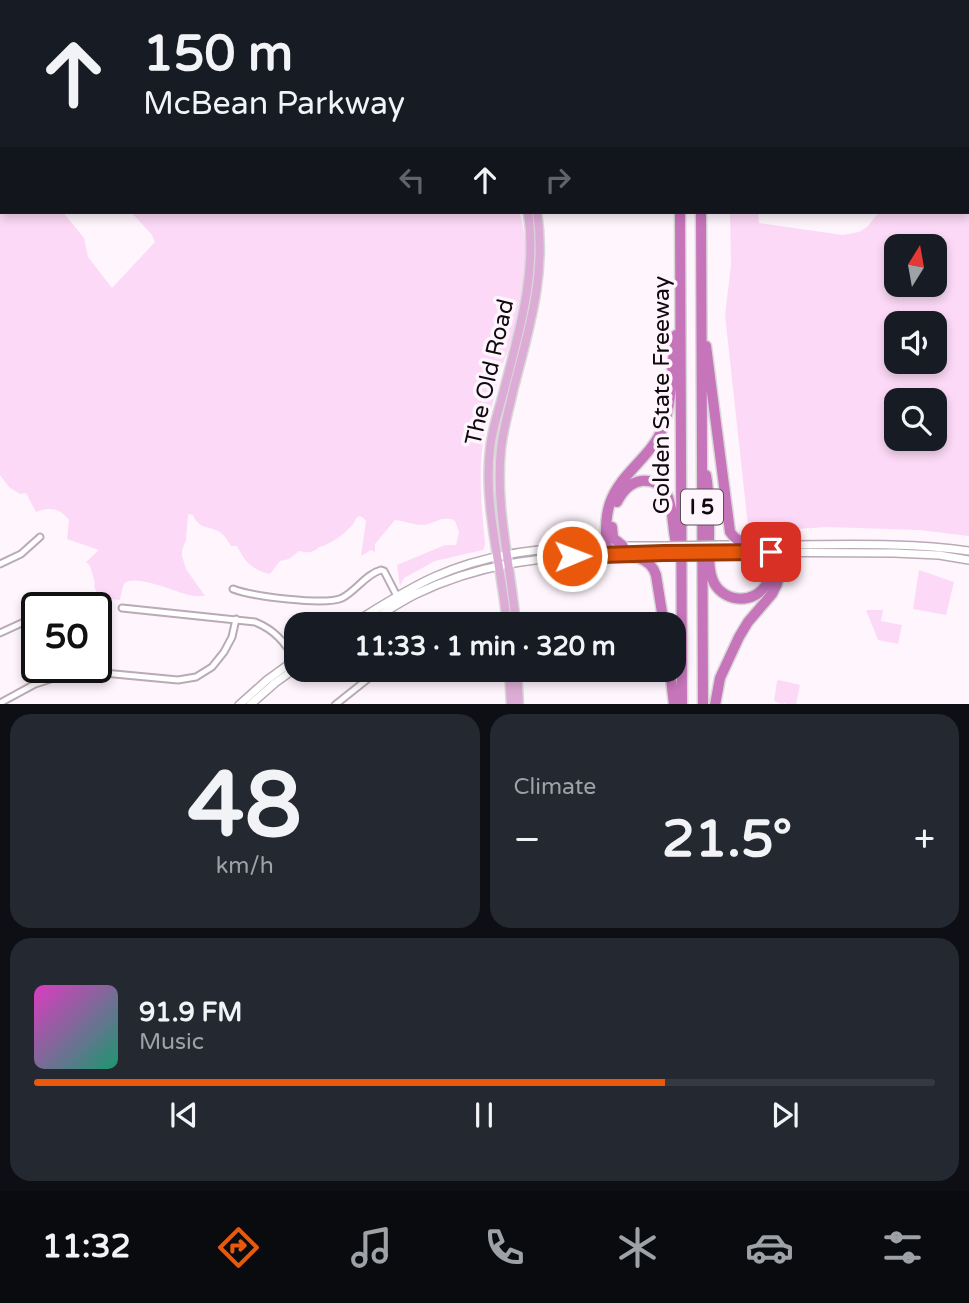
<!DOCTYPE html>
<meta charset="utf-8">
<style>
:root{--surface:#171b24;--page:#242831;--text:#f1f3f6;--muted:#9ea1a6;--line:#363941;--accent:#ea580c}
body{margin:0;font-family:"Varela Round",sans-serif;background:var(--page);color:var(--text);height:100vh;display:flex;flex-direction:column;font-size:26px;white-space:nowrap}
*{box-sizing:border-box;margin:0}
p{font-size:23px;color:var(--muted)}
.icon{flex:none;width:38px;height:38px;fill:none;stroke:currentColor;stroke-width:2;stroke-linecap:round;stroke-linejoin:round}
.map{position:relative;height:704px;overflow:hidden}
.sheet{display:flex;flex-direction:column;gap:10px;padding:10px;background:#0d0f14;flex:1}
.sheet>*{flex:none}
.top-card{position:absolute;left:0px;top:0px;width:970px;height:214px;box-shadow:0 4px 10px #0003;background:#171b24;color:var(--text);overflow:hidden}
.needle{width:46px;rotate:11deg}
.fabs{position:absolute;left:884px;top:234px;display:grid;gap:14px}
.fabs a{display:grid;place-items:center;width:63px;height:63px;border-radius:14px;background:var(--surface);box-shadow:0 4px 10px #0003;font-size:35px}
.speed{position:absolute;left:21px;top:592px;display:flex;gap:14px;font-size:35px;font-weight:700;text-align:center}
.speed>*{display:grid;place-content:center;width:91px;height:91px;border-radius:50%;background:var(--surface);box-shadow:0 4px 10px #0003;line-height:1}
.speed .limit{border:4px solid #111;border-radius:10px;background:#fff;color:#111}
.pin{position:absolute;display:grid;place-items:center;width:60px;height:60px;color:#fff;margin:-30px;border-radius:14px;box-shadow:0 4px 10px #0006}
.me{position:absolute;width:77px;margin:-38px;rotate:89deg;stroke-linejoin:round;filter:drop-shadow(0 0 5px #0008)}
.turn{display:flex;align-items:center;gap:24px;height:147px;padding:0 28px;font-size:32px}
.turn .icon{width:91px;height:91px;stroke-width:2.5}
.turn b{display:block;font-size:49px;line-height:60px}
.lanes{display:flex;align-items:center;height:66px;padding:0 28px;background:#0003;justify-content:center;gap:35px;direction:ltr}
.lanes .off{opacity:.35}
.big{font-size:52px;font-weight:700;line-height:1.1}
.sheet .widget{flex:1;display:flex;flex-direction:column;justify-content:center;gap:10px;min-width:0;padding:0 24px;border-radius:21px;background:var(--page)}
.sheet .dial{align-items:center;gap:0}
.dial b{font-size:91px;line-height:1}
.song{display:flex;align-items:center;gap:21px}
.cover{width:84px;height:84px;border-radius:10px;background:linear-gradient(135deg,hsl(310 70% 55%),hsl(160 70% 35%))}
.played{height:7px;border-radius:4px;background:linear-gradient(90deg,var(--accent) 70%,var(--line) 70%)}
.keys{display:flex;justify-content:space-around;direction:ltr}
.heat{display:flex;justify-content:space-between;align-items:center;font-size:38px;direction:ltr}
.sheet .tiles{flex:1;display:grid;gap:10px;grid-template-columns:1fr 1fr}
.widget:last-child{grid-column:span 2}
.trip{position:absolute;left:284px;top:612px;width:402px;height:70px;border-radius:21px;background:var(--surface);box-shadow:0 4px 10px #0003;font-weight:700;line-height:70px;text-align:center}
.dock{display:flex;height:112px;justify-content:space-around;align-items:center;background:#090b0e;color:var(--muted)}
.dock .icon{width:49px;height:49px}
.dock .active{color:var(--accent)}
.dock b{font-size:32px;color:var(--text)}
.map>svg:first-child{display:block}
.green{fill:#fcd9f6;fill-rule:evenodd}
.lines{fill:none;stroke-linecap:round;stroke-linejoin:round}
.stream{stroke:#e3abda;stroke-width:2}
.minor-casing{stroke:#b9aab6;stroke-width:9}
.secondary-casing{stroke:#b9aab6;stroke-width:10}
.primary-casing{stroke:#d9d8d8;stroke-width:11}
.motorway-casing{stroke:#d9d8d8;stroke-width:13}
.minor{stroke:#fff;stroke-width:5}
.secondary{stroke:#fff;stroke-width:7}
.primary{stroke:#ddacd6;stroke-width:8}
.motorway{stroke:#c675bb;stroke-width:10}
.secondary-bridge-casing{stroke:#b9aab6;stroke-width:10;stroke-linecap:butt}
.secondary-bridge{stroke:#fff;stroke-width:7}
.route-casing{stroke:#983908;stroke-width:18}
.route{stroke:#ea580c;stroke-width:12}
.labels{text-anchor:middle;stroke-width:7;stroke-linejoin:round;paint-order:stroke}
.shield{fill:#fff5fd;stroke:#575056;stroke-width:2}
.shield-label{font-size:21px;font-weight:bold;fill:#0f0a0e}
.street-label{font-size:23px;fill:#0f0a0e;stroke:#fff5fd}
</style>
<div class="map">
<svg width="969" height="705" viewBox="0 0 969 705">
<rect width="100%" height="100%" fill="#fff5fd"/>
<path class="green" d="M280,0H632V2H281Z
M968,134H969V536L919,530L826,527L767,531L748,526L725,315L731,265L730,212H758L759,223L843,235L859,232L868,226L879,212H968ZM896,247H934V285H896ZM896,324H934V362H896ZM896,401H934V439H896Z
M0,145L2,147V212H63L84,238L88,257L112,288L155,242L152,235L131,212H519C534,252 520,314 507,354C504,361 500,367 498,374C496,381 497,388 495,395C492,407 488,419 485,431C477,469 482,506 485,544L483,550L435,561L404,578L400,586L397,565L445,545H456L459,532L455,521C446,515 438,521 428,524C419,527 405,521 395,520L375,544V552L371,550L361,556L366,521C363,518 361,514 356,518C355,520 355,522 353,524C346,533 330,545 319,547C314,553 306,553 299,551L289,559L280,561L270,574C251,569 246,563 237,546H231C228,541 224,534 218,531C208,526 199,529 193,515L188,514L186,540L182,550V556L186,569L205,596C199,596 193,596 188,595C176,592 133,573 124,584C122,588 121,596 120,600L99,598L94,586L95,583L90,566L86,562L99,550L67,539L69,520C59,507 49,507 36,512L26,493L20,494L9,487L0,475Z
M919,570L954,582L946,615L913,609Z
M883,610L881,621L902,625L898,644L878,640L866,610Z
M779,680L800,685L796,704H786L785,703L782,704L774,701L777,681Z"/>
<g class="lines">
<path class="stream" d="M693,0L694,2"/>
<defs>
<path id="minor" d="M89,0L95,2
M171,0L172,2
M57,2V0
M939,2V0
M0,28L2,30
M968,124H969
M0,564L21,554L40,537
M233,589C251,596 325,606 342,598C356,591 366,574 381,570L384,571L397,596
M61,607H62
M122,608L255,622C275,630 284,642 296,660
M0,633L37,616
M0,703L35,684L60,676L93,672L178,680L196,677L212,667L224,652L232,637L236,619
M335,705L379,670"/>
<path id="secondary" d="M718,545H748
M778,545C842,545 905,542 969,551
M620,546H665
M718,552L894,553L939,555L969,560
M631,554L664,553
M350,625C378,608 405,590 434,577C489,552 549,547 608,546
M365,625C382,614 398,603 416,594C478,564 538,557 605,555
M239,705L267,680L296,659
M250,705L275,683L296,668"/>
<path id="primary" d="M500,2V0
M509,2L510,0
M507,625C502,568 483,505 490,449C492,427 500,407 505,386C520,328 537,272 528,212
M516,625C511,566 495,508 501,449C503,429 509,410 513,391C528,332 547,274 537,212
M509,670L511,705
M517,670L519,705"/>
<path id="motorway" d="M658,0V2
M679,0V2
M680,212L682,705
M701,212L703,705
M706,346L730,532L734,537L738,540L766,545
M706,475C710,497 709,519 709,541C709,553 708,567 712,578C720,603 755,606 767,583C773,572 771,558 771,545
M617,502C622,492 629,483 641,481C679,478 669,524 677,546
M612,527L613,538L623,546
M624,554L613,552L606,546C606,532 605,517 610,503C620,473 652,457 663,427C673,401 671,364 676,335
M603,555C623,557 649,552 656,575L664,625
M670,670L674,705
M715,705L720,678L739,637L748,622L772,594L777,584L780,571V545"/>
</defs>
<use href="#minor" class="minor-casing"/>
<use href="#secondary" class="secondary-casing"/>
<use href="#primary" class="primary-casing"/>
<use href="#motorway" class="motorway-casing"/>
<use href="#minor" class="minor"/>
<use href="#secondary" class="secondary"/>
<use href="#primary" class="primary"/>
<use href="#motorway" class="motorway"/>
<defs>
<path id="secondary-bridge" d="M665,546L718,545
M664,553L718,552"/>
</defs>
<use href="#secondary-bridge" class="secondary-bridge-casing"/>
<use href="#secondary-bridge" class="secondary-bridge"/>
</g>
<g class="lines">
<defs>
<path id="route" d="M572,556L664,553L771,552"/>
</defs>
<use href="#route" class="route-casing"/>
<use href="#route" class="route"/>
</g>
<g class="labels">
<rect class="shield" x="681" y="489.5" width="42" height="35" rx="5"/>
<g class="shield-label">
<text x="702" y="514">I 5</text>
</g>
<g class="street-label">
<text transform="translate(489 372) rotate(-77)" y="8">The Old Road</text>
<text transform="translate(661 395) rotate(-90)" y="8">Golden State Freeway</text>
</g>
</g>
</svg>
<div class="fabs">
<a><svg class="needle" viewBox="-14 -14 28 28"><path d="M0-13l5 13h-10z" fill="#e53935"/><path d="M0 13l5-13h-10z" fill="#9ea1a6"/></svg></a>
<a><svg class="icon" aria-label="sound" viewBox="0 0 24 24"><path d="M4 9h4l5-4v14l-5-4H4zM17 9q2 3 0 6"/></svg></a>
<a><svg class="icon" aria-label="search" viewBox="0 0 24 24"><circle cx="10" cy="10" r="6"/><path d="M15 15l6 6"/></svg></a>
</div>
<div class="speed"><div class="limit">50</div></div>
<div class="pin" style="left:771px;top:552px;background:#d93025"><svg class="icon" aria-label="arrive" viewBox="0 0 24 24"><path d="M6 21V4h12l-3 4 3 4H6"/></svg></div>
<svg class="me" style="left:572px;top:556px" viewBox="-20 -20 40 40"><circle r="17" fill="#ea580c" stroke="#fff" stroke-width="3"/><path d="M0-11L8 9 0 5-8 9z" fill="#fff"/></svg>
<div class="trip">11:33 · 1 min · 320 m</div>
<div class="top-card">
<div class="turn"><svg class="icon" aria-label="ahead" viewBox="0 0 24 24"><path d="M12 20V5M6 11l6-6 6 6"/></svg><div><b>150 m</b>McBean Parkway</div></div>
<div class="lanes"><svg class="icon off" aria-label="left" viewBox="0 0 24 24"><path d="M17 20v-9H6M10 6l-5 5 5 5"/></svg><svg class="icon" aria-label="ahead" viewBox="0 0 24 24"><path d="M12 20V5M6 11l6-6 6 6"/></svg><svg class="icon off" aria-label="right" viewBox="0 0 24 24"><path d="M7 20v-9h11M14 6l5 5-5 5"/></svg></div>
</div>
</div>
<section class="sheet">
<div class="tiles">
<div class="widget dial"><b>48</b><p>km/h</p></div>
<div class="widget"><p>Climate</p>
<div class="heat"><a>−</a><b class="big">21.5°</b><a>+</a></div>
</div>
<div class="widget">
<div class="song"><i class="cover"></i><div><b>91.9 FM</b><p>Music</p></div></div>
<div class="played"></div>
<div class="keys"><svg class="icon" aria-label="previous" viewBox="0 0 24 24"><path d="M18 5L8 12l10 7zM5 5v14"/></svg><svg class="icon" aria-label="pause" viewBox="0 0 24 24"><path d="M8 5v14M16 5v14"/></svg><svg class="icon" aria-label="next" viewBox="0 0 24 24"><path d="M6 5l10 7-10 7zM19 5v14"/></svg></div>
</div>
</div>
</section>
<nav class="dock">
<b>11:32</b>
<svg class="icon active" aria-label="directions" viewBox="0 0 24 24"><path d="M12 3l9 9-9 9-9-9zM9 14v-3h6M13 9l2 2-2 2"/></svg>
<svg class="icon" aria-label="music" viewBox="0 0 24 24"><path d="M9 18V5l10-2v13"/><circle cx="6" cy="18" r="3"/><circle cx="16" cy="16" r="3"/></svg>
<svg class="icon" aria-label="phone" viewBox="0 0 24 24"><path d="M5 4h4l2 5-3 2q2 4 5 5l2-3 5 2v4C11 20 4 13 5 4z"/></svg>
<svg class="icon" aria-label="climate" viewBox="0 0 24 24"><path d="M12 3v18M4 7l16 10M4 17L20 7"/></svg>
<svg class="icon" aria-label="car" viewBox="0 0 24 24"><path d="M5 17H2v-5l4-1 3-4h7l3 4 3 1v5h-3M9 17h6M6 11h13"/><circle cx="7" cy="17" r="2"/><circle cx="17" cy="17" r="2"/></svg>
<svg class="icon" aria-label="filters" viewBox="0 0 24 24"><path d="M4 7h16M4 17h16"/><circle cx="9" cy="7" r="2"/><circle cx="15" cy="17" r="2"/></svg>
</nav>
